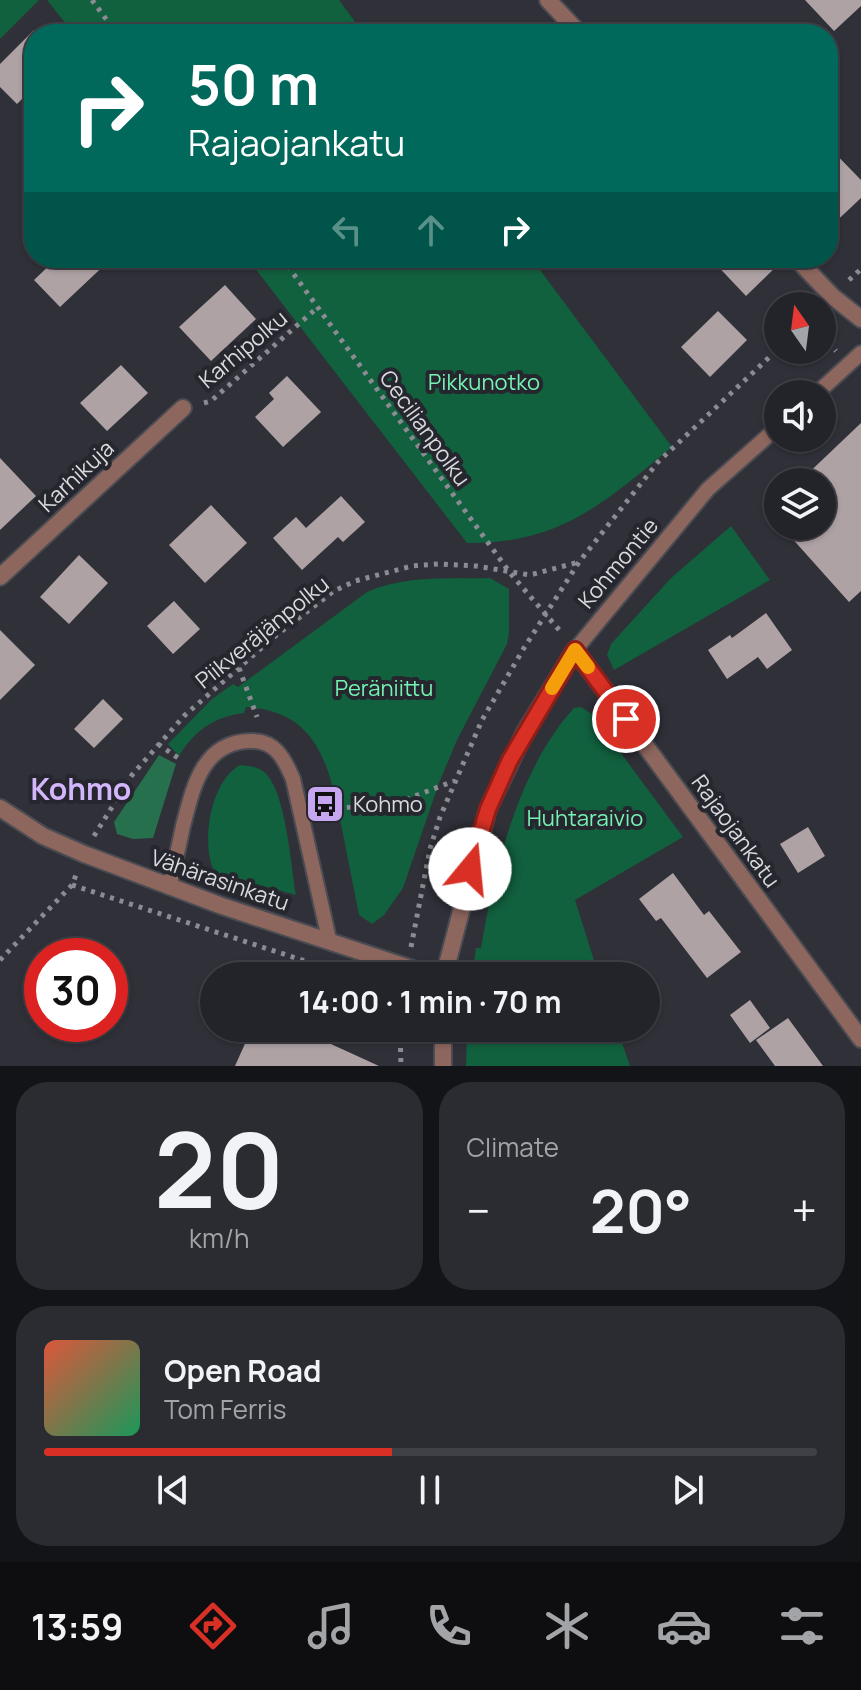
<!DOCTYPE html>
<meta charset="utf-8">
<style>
:root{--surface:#23242a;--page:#2b2c32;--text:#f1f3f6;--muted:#a3a4a8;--line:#404147;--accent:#d93025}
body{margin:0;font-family:Manrope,sans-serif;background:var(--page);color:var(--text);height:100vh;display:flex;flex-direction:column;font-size:30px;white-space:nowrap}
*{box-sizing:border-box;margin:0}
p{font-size:26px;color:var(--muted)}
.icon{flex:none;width:44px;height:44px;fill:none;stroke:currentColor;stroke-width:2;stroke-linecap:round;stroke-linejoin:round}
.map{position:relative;height:1066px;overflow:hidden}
.details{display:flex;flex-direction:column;gap:16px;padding:16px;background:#131417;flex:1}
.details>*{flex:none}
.top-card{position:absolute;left:24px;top:24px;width:814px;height:244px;border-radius:32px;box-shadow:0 2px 6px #0004,0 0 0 2px var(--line);background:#00695c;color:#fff;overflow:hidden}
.needle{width:52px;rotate:346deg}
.buttons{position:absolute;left:764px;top:292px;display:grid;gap:16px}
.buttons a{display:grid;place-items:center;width:72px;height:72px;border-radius:50%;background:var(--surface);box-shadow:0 2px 6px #0004,0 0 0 2px var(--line);font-size:40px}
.speed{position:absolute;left:24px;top:938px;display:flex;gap:16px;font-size:40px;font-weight:700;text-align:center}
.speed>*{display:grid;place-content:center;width:104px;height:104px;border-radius:50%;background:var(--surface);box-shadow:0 2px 6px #0004,0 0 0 2px var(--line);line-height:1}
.speed .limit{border:12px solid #d22;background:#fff;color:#111}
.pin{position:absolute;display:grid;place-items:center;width:68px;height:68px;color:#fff;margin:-34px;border:4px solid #fff;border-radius:50%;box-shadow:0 2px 8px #0007}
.me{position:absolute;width:88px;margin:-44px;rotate:17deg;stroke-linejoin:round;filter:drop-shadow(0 0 6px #0008)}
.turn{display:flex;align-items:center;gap:28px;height:168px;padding:0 32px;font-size:36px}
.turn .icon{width:104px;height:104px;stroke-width:2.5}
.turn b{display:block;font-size:56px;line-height:68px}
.lanes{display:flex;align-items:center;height:76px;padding:0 32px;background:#0003;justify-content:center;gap:40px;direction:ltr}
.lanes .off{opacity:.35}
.big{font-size:60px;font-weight:700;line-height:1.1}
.details .widget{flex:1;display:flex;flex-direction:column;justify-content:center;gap:12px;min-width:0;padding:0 28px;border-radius:32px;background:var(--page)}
.details .dial{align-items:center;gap:0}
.dial b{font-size:104px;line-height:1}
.song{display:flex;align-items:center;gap:24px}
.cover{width:96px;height:96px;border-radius:12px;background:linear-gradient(135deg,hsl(10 70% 55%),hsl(150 70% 35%))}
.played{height:8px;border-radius:4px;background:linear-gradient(90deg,var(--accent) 45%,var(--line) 45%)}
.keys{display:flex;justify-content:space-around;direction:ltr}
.heat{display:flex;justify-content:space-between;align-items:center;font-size:44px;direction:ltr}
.details .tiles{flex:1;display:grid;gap:16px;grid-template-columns:1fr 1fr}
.widget:last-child{grid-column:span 2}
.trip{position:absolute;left:200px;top:962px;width:460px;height:80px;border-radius:40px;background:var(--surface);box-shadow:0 2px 6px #0004,0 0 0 2px var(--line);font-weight:700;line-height:80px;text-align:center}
.tabs{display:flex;height:128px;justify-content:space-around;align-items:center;background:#0e0e11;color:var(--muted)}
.tabs .icon{width:56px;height:56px}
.tabs .on{color:var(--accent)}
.tabs b{font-size:36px;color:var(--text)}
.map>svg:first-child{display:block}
.green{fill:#11603e}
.forest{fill:#26704d}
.building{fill:#aea2a5}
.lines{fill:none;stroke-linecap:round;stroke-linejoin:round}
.service-casing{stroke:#4a4b53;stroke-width:18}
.minor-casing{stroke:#4a4b53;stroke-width:20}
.tertiary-casing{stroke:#4a4b53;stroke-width:20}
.path{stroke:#8b8c93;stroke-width:5;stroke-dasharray:4 6;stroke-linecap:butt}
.service{stroke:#8d665d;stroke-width:14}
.minor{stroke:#8d665d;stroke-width:16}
.tertiary{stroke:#8d665d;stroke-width:16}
.route-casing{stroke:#8d1f18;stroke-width:20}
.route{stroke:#d93025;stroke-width:14}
.slow{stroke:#f59e0b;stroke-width:14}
.labels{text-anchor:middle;stroke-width:8;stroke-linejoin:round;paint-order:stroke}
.street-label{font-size:22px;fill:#d9dadf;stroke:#25262e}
.park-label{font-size:22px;fill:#74f3b3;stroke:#25262e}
.poi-label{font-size:22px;fill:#d9dadf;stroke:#25262e;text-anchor:start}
.district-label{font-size:30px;font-weight:bold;fill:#d2b5fa;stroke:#25262e}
</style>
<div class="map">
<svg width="861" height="1066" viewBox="0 0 861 1066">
<rect width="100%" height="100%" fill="#2f3038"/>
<path class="green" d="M0,0H39L0,39Z
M47,0H339L364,34H74Z
M247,258H531L672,447C604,503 560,544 467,543Z
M731,526L770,580L614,670L607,655L611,644L671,578Z
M490,578L509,589V632L507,644L457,740L439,783L403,888L384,915L372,924L359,915C353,885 347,854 341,824C329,766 318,711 246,707L244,713C214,717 195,730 179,756L168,744L212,699L233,684L238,687L367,592C406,575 449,579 490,578Z
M581,707L592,714L683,837L575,900L599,976H472L476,948H481C494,869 519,768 574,708Z
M240,765C249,766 257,766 264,772C286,790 291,866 296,895L215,873C200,845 210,781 240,765Z
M467,1028H617L630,1066H466Z"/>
<path class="forest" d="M159,755L176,764L153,838L133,839L117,834L114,822Z"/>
<path class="building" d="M805,0H861V6L834,31Z
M34,30V87L17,104L0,87V64Z
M828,146L861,180V198L828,229Z
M57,258H112L60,307L34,280Z
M710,258H785L746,296Z
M225,285L256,319L211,361L179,327Z
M718,311L747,340L710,377L681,347Z
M121,365L148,393L107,431L80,403Z
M287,376L321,412L283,447L255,417L274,399L269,393Z
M861,423V591L849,602L781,526H822V482H799Z
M0,458L36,496L0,530Z
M341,496L365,522L343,542L338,537L302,570L273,538L296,517L306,528Z
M211,505L247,543L205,583L169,545Z
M79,555L108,583L69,624L40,597Z
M174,601L200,629L173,654L147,626Z
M766,613L792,650L767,669L758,657L727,679L708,650L730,635L732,638Z
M0,630L35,665L0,700Z
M103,699L123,719L94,748L74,729Z
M808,827L825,856L798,873L780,844Z
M673,873L704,915L709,911L741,952L707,978L661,918L656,921L639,899Z
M750,1000L770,1028L750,1043L730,1015Z
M788,1018L823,1066H775L756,1040Z
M252,1028H296L379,1066H235Z"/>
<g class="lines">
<defs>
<path id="service" d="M816,394L861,353
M575,650L708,489L778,427
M169,887C174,867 179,846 183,826C193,788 202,742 250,741C275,740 284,758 293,779L329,939"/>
<path id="minor" d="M548,0L580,34
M796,258L832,296L861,319
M0,577L183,408
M0,808L43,836L84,854L222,906L434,976
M444,976L488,809L525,732L575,650L861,1039"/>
<path id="tertiary" d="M443,1066V1028"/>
</defs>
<use href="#service" class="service-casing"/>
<use href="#minor" class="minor-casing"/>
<use href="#tertiary" class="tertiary-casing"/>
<path class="path" d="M92,0L117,34
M282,258L510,573L561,632
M849,280L861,269
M822,335L836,351
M204,403L211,401L318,307
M239,668L257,717
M158,744L181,760
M327,810L402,801L454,781
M94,836L132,775L184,716L274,637L334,591L355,581L412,566L438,564L476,566L530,575L579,562
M72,885L351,976
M411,947L430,849L440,817L482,720L524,648L579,562L658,462L778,349
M0,960L72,885L76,875
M400,1028L401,1066"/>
<use href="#service" class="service"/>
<use href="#minor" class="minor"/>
<use href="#tertiary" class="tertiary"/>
</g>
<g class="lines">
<defs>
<path id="route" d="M470,869L488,809L510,760L575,650L626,719"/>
</defs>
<use href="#route" class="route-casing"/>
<use href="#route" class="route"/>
<path class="slow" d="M552,688L575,650L588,667"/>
</g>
<defs>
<symbol id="bus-square" viewBox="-11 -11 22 22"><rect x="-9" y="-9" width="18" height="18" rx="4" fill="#c6a6f0" stroke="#25262e"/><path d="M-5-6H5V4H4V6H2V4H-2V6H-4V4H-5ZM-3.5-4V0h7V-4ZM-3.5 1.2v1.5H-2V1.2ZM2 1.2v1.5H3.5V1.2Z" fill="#111"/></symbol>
</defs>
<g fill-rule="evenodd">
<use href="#bus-square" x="303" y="782" width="44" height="44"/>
</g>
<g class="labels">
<g class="street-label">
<text transform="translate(243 349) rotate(-40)" y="8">Karhipolku</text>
<text transform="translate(425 428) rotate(54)" y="8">Cecilianpolku</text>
<text transform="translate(76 476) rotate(-43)" y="8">Karhikuja</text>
<text transform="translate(618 563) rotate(-50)" y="8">Kohmontie</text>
<text transform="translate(262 632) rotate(-39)" y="8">Piikveräjänpolku</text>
<text transform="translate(736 831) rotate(54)" y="8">Rajaojankatu</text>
<text transform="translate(220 880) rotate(19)" y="8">Vähärasinkatu</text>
</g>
<g class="park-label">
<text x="484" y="390">Pikkunotko</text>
<text x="384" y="696">Peräniittu</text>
<text x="585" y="826">Huhtaraivio</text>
</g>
<g class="poi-label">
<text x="353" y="812">Kohmo</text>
</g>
<g class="district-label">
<text x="81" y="800">Kohmo</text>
</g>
</g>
</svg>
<div class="buttons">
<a><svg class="needle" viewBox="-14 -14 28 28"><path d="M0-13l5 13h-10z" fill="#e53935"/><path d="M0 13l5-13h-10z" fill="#a3a4a8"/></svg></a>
<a><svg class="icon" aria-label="sound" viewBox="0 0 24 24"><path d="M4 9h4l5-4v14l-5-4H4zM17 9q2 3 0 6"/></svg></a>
<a><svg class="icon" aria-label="layers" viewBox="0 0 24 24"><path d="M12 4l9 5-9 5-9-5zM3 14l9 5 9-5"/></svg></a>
</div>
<div class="speed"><div class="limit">30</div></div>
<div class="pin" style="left:626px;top:719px;background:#d93025"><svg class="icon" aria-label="arrive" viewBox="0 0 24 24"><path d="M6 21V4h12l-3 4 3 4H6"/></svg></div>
<svg class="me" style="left:470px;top:869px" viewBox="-20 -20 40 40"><circle r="19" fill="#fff"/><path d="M0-13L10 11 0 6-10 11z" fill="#d93025"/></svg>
<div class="trip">14:00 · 1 min · 70 m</div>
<div class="top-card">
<div class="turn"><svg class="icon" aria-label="right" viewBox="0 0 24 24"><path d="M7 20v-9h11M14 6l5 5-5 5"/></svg><div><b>50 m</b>Rajaojankatu</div></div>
<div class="lanes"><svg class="icon off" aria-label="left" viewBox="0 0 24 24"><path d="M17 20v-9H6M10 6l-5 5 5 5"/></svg><svg class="icon off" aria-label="ahead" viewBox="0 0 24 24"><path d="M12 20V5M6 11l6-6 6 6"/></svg><svg class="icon" aria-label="right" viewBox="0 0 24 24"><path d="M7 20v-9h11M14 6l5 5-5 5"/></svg></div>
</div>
</div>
<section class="details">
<div class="tiles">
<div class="widget dial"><b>20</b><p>km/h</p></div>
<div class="widget"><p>Climate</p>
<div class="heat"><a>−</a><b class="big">20°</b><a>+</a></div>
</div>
<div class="widget">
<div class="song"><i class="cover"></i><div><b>Open Road</b><p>Tom Ferris</p></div></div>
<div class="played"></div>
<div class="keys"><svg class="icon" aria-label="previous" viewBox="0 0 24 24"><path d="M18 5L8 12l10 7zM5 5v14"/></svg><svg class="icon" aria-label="pause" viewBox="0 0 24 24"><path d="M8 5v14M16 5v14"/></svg><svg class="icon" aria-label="next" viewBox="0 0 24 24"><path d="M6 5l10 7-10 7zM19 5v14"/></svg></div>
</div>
</div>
</section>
<nav class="tabs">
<b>13:59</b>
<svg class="icon on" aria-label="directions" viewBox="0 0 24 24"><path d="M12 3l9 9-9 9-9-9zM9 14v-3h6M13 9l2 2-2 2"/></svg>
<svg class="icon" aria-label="music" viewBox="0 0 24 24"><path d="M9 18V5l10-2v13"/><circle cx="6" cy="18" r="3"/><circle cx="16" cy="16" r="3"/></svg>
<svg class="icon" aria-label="phone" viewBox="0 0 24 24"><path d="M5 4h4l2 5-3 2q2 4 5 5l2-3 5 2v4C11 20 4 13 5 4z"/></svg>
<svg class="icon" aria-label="climate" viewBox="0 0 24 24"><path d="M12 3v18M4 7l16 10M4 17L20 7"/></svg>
<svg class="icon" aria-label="car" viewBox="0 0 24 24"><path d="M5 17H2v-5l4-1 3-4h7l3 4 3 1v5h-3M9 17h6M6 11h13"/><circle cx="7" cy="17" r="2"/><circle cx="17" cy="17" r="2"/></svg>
<svg class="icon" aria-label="filters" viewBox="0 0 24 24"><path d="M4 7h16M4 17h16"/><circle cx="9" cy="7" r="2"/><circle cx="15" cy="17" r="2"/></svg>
</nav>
